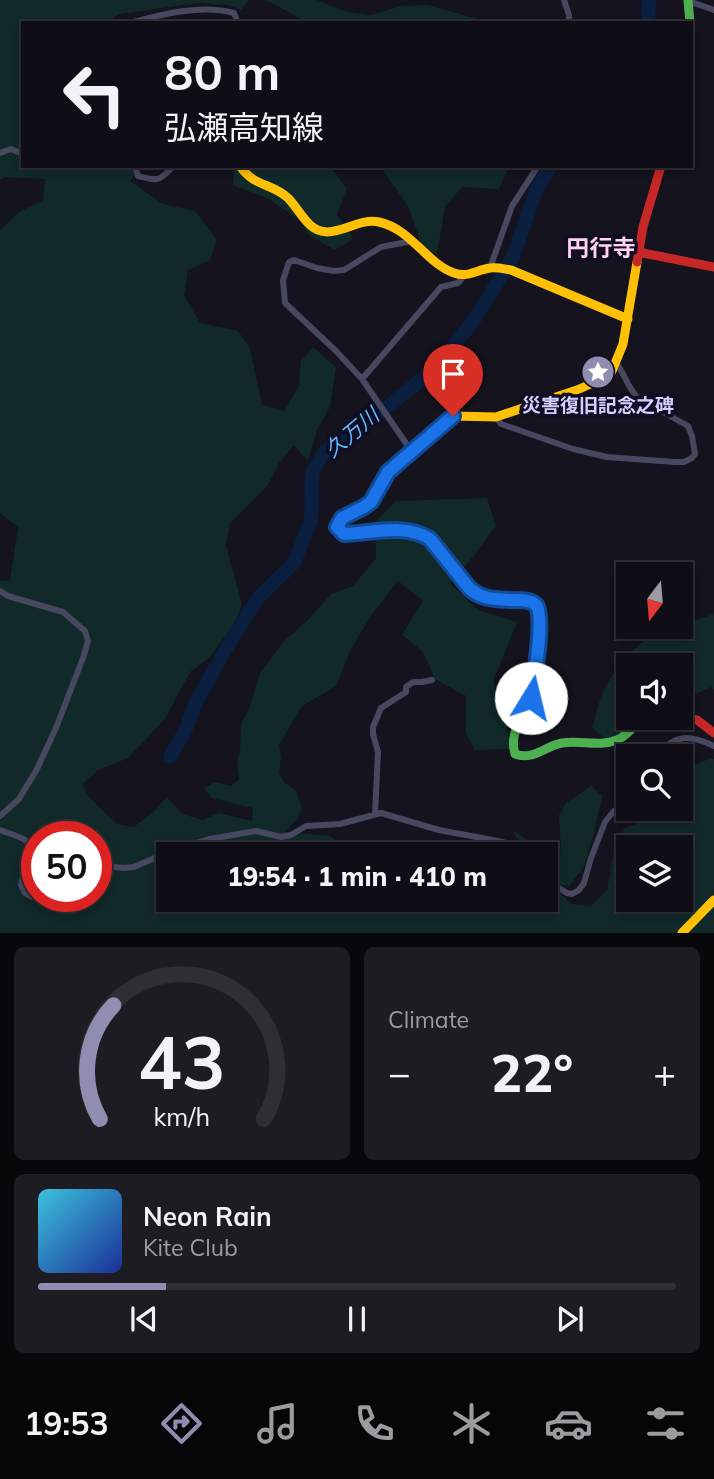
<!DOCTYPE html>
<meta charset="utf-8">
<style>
:root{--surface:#0f0e16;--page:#1d1c23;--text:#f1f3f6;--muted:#9b9ca1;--line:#2f2e35;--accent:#908eb0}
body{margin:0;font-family:Mulish,"Noto Sans JP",sans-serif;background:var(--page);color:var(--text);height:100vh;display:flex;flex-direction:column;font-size:26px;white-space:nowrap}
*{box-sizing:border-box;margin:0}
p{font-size:23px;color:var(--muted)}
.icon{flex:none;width:38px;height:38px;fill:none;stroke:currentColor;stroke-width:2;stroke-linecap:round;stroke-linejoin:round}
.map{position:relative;height:933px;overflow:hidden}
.drawer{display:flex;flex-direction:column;gap:14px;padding:14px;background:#08080c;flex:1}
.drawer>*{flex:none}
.banner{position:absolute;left:21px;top:21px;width:672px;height:147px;border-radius:0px;box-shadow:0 4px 10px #0003,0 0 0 2px var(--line);background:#0f0e16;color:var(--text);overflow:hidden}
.needle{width:46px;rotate:196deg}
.buttons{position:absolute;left:616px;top:562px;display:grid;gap:14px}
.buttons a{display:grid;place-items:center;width:77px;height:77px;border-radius:0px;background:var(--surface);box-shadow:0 4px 10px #0003,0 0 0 2px var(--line);font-size:35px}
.speed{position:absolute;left:21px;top:821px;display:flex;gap:14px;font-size:35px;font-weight:700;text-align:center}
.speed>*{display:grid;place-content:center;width:91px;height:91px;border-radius:50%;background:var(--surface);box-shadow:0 4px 10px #0003,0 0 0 2px var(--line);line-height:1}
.speed .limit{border:10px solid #d22;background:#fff;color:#111}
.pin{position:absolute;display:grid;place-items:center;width:60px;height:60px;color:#fff;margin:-72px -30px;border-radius:50% 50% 50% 0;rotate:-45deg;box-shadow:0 0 7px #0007}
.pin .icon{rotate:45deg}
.me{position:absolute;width:77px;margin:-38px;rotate:9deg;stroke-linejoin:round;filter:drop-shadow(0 0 5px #0008)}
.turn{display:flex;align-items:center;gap:24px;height:147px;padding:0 28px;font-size:32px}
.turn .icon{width:91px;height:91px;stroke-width:2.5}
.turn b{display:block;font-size:49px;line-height:60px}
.big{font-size:52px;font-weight:800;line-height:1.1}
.drawer .tile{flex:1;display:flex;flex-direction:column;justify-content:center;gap:10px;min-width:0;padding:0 24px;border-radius:10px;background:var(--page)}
.drawer .dial{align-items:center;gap:0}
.dial svg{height:182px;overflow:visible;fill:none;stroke:var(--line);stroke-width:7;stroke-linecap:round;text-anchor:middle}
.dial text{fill:var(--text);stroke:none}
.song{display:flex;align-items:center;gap:21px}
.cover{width:84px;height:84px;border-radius:10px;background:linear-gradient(135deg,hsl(190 70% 55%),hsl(230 70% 35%))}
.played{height:7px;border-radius:4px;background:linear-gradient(90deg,var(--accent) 20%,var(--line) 20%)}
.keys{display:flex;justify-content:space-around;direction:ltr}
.heat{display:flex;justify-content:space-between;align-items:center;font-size:38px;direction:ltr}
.drawer .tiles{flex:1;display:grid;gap:14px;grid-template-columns:1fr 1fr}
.tile:last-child{grid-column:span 2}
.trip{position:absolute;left:156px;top:842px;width:402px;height:70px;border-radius:0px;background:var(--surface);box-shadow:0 4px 10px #0003,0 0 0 2px var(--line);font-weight:800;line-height:70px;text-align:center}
.menu{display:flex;height:112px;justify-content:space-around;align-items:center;background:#060609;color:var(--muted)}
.menu .icon{width:49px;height:49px}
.menu .selected{color:var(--accent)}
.menu b{font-size:32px;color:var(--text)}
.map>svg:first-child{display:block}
.green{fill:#112929;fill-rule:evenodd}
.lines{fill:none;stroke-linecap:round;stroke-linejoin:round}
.river{stroke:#0a1e3e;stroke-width:14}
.street{stroke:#47475f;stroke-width:6}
.fast{stroke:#4caf50;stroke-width:9}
.slow{stroke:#ffc107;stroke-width:9}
.jam{stroke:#c62828;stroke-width:9}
.route-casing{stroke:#114b97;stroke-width:18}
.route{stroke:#1a73e8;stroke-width:12}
.labels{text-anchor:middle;stroke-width:7;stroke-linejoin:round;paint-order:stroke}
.poi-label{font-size:19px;font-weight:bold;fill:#d3d0ff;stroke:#110e23}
.water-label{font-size:21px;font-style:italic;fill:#5ebaff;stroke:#110e23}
.quarter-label{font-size:23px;font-weight:bold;fill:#ffd2f0;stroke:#110e23}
</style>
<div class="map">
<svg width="714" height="933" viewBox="0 0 714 933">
<rect width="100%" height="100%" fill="#14131e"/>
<path class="green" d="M0,0H249L241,10L228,5L197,3L120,14L105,23H23V166H144L130,181L163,204L195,211L217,240L210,260L188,270L184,295L200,323L238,331L250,348L262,405L284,411L299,386L301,361L313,347L336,367L330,407L317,430L308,461L294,445L279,463L268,485L230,523L226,545L242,605L234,624L209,658L190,672L165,719L146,739L128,758L98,770L82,785L90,798L117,824L134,827L152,813L167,797L182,814L203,820L219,813L252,821L253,808L212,798L204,788L215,782L231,786L239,779L237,762L240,752L241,724L249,709L260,673L284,641L308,620L331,594L353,586L376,558L375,522L396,501L487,498L496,526L472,558L450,583L478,610L517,622L493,682L505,715L510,749L475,750L466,733V696L435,679L423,652L402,635L423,601L398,581L372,614L351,649L336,686L302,706L279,745L281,758L279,773L284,782L296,791L302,808L296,820L284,832L330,836L354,854H168V900H546V854H527L512,830L532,843L561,849L559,815L566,803L591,786L602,796L595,829L584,867L569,886L551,883L571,904L591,906L607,890L615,844L625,828L686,806L694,786L695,765L711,758L714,759V933H0V581L10,580L18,527L0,513V230L19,212L43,200L45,179L5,177L0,180ZM37,836H96V896H37ZM628,847H681V900H628Z
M264,0H317L346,12L371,15L401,6L428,5L492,23H310C294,17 281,6 264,0Z
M234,166H330L347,189L337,214L353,239L335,250L309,235L298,219L269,199L233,185Z
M380,166H509L499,189L462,187L445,207L437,254L423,249L408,206Z
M714,614V690L711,687L681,701V665H628V718H637L627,730L607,740L592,728C596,716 598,702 604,691C616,664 648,627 681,626V625Z"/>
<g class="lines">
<path class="river" d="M648,23L649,0
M170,757L186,729L196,702L224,652L257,599L294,563L311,520L312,472L326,450L361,428L422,379L441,361L474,320L513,257L536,190L551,166"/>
<path class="street" d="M564,0L569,15V23
M688,1L714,10
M130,23C162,14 202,4 234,13L238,23
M0,153L11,149L23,154
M135,166L138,176C159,181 158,182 174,166
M412,241L381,247L344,270L334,271L317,268L294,260L289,262L283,280L285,303L336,351L362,379L412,452
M490,268L512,206L538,166
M362,379L441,287L458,283L465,275
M496,417L501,424L573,449L607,457L674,462H684L692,458L695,454L692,436L688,426L638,398C627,387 625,374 616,363
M0,591L8,596L63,612L85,631L88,641L83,658L56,728L37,769L19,799L0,816
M658,756C674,733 691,735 714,746
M375,814L378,752L373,734V727L381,708L403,694L406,692V687L413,682H422L432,680
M0,830C16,836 26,837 37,851
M37,856L35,861L24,873L21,885L25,893L32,897L37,896
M96,865L124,868L134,867L173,850L210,839L256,831L281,837L291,835L306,826L340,824L381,813L439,830L503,842L509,845L517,854
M546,880L567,893L572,894L579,890L584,883L591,858L605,822L613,812L628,801"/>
<path class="fast" d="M688,0L690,23
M363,508L342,518L337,527L344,534C368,533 412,523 431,540C443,551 458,574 469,588C493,611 529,584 539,617C538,645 541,677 529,703C521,721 509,734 515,754C533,761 545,746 562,743C580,740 599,747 617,740C627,736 634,726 641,718"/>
<path class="slow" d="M240,166C254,187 272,183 288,198C300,210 307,231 327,232C345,232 361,218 379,222C411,229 426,263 454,273C468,278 476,270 490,268C497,267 504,269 511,270L628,319
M363,508L371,502L388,472L453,416L496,417L577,390L604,378L612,371L623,344L637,262
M682,933L714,900"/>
<path class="jam" d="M638,252L714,267
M637,262L643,227L661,166
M681,716L697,720L714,733"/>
</g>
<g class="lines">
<defs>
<path id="route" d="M453,416L388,472L371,502L364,507L342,518L337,527L344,534C372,533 405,523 430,539L469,588C481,599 493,599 510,600C518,600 530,599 536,605C545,616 534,682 531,698"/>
</defs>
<use href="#route" class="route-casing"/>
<use href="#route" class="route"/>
</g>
<defs>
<symbol id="sight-disc" viewBox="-11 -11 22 22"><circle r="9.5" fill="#908eb0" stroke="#110e23"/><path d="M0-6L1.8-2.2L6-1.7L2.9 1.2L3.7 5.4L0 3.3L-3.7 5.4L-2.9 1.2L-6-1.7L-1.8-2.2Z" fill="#fff"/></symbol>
</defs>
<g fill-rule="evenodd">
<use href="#sight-disc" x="579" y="353" width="38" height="38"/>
</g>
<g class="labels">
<g class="poi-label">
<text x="598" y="412">災害復旧記念之碑</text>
</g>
<g class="water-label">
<text transform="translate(352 433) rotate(-40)" y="7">久万川</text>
</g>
<g class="quarter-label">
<text x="601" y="256">円行寺</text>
</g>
</g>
</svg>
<div class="buttons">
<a><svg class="needle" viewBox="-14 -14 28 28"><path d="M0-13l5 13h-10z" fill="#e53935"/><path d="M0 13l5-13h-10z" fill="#9b9ca1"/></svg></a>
<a><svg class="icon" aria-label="sound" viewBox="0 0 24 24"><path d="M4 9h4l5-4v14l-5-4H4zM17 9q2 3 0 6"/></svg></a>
<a><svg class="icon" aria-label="search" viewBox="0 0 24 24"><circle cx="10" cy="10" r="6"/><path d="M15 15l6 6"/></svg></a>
<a><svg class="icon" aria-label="layers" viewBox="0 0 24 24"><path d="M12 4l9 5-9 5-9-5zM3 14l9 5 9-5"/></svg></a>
</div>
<div class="speed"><div class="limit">50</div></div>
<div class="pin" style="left:453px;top:416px;background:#d93025"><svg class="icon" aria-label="arrive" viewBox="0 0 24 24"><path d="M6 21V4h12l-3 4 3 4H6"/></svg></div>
<svg class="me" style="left:531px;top:698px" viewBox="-20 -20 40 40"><circle r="19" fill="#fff"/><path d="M0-13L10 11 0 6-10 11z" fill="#1a73e8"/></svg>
<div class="trip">19:54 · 1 min · 410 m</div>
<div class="banner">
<div class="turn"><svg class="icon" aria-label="left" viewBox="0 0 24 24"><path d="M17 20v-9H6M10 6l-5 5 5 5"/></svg><div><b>80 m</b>弘瀬高知線</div></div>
</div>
</div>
<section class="drawer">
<div class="tiles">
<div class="tile dial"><svg viewBox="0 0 100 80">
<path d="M14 69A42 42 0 1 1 86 69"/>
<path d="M14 69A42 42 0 0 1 20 19" stroke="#908eb0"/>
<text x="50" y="56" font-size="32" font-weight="700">43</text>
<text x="50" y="72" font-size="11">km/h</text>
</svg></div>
<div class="tile"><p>Climate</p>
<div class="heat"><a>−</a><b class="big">22°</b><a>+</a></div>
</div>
<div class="tile">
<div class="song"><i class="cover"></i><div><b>Neon Rain</b><p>Kite Club</p></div></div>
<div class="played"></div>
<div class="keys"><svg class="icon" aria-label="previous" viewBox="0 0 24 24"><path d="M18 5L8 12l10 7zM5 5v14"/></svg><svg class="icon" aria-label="pause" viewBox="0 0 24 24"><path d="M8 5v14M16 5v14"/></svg><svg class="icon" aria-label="next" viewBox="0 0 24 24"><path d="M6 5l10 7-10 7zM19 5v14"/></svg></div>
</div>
</div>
</section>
<nav class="menu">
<b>19:53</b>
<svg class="icon selected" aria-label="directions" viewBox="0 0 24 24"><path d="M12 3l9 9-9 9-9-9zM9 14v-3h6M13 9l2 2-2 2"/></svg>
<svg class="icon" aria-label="music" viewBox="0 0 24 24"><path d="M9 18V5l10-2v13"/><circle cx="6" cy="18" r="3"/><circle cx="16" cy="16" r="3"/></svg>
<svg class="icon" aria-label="phone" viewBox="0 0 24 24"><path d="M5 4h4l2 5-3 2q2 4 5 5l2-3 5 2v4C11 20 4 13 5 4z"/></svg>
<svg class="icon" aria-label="climate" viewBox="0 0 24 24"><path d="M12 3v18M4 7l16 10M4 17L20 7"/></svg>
<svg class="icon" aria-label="car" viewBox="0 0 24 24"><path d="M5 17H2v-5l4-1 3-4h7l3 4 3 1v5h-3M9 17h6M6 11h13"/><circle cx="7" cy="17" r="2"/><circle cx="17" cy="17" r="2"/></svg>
<svg class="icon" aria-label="filters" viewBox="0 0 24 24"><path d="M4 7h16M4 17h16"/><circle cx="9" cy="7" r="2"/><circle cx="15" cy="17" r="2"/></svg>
</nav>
